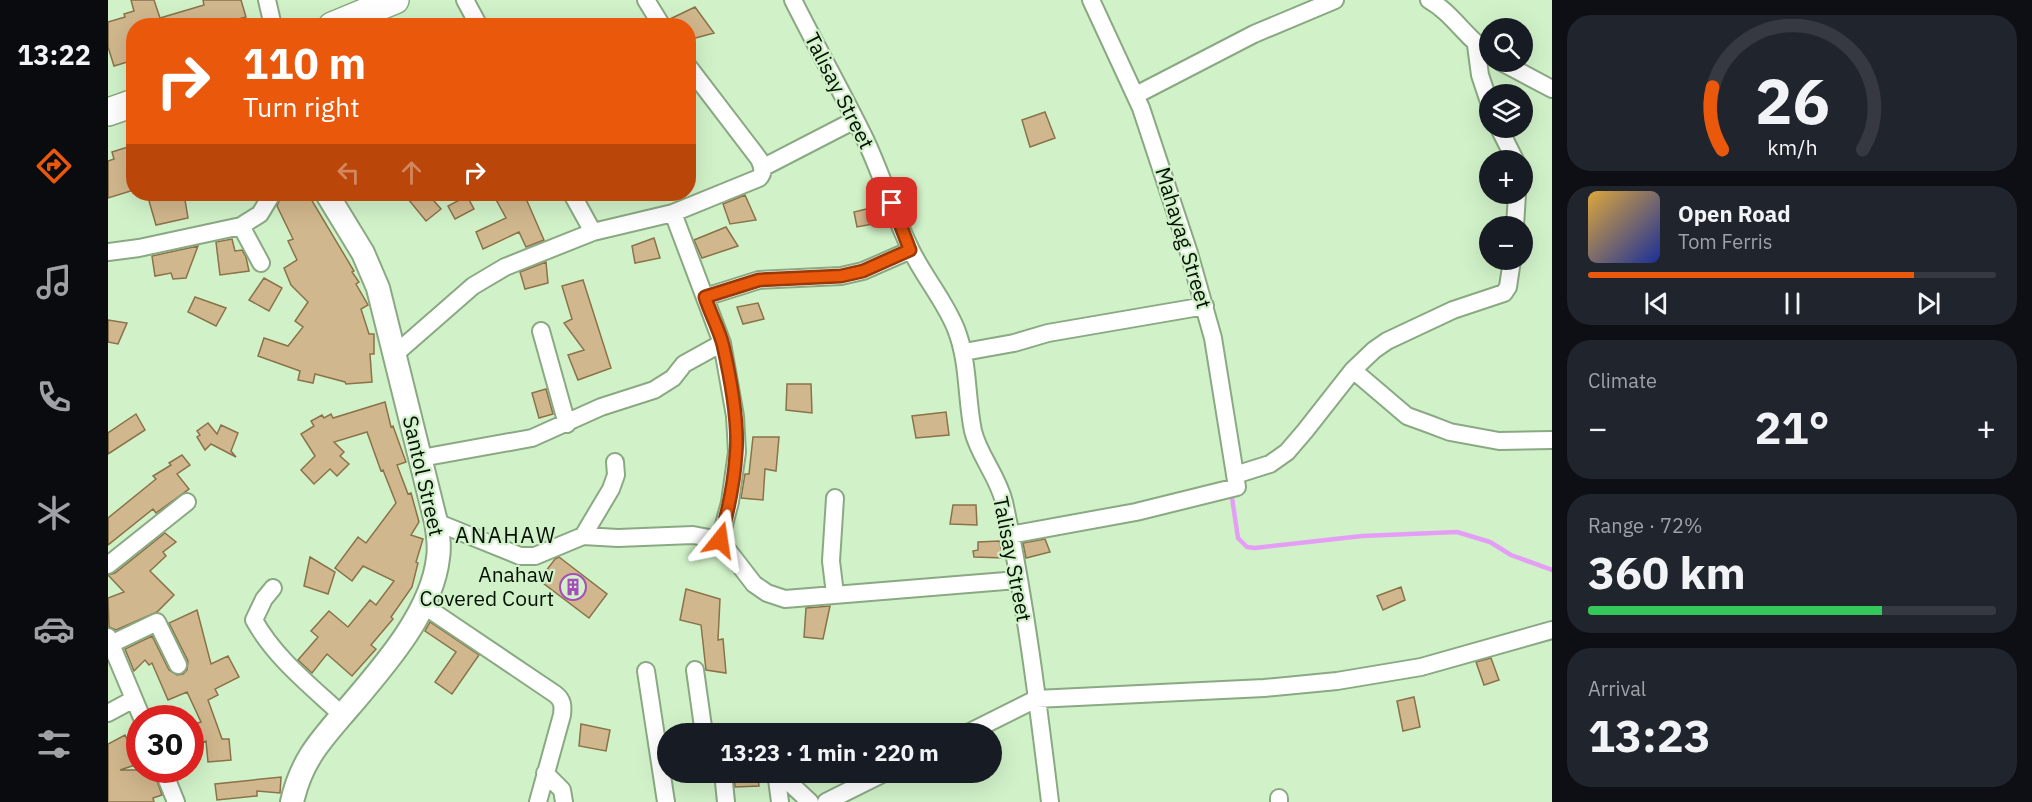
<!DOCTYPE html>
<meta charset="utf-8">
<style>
:root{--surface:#171b24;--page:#20242c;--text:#f1f3f6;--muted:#9ea1a6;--line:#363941;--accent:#ea580c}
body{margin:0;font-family:"IBM Plex Sans",sans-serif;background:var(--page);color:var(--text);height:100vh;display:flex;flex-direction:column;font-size:22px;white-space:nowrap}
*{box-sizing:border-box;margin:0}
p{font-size:20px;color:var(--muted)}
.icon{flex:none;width:33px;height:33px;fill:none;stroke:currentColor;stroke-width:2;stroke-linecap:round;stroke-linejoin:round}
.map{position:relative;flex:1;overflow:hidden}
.sheet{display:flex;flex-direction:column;gap:15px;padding:15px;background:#0d0f14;width:480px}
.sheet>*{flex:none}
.banner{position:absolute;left:18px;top:18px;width:570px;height:183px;border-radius:24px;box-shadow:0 6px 24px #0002;background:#ea580c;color:#fff;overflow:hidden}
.controls{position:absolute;left:1371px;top:18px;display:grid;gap:12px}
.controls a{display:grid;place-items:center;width:54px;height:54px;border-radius:50%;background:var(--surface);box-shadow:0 6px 24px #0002;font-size:30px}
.speed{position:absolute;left:18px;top:705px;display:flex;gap:12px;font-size:30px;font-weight:700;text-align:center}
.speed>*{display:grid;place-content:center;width:78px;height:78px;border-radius:50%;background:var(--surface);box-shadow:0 6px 24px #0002;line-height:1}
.speed .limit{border:9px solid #d22;background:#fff;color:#111}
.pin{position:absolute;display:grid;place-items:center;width:51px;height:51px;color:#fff;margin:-26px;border-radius:12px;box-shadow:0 3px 9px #0006}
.me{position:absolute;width:66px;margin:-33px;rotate:15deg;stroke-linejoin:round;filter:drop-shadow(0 0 4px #0008)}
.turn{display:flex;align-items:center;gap:21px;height:126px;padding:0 18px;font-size:27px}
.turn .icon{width:78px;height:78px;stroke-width:2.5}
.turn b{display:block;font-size:42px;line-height:51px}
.lanes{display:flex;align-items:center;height:57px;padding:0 18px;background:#0003;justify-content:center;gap:30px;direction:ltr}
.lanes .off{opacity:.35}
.big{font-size:45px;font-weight:800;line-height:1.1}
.sheet .widget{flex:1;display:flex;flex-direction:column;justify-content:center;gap:9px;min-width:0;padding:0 21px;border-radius:24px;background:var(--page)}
.sheet .dial{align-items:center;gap:0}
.dial svg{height:156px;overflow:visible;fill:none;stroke:var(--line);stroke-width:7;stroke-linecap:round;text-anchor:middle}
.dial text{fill:var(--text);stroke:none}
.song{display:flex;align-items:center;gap:18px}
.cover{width:72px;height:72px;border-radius:9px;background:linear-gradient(135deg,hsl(40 70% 55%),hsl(230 70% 35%))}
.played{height:6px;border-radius:3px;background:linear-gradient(90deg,var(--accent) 80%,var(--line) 80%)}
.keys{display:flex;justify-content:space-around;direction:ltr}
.heat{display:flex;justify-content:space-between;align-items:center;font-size:33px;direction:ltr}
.charge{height:9px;border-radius:4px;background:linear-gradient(90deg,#34c759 72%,var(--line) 0)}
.trip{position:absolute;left:549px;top:723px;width:345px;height:60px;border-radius:30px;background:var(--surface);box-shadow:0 6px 24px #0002;font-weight:800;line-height:60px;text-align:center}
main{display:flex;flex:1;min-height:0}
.tabs{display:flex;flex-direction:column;width:108px;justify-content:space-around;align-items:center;background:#090b0e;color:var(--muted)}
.tabs .icon{width:42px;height:42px}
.tabs .current{color:var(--accent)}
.tabs b{font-size:27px;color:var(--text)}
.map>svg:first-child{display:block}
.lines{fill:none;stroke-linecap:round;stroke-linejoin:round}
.stream{stroke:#e49ef5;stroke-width:4.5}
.building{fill:#d1b78d;stroke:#8a7249;stroke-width:1.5}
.minor-casing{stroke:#8aa983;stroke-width:20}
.secondary-casing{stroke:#8aa983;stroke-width:26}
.trunk-casing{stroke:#8aa983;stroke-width:30}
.minor{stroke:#fff;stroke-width:16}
.secondary{stroke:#fff;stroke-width:22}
.trunk{stroke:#fff;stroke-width:27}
.route-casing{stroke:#983908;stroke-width:15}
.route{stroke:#ea580c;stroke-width:10}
.labels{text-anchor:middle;stroke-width:4.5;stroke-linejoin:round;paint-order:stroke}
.street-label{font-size:21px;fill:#050f04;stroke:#d1f2c9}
.poi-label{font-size:21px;fill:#050f04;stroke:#d1f2c9;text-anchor:end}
.neighbourhood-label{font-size:22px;letter-spacing:1.5px;fill:#050f04;stroke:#d1f2c9}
</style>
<main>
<nav class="tabs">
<b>13:22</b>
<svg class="icon current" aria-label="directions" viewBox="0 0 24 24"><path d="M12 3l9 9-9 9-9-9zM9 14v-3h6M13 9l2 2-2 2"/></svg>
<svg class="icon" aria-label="music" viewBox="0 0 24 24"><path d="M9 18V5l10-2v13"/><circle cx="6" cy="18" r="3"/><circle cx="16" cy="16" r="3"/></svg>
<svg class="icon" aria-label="phone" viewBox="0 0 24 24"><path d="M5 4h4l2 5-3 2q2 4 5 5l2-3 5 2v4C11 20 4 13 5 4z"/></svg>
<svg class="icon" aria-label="climate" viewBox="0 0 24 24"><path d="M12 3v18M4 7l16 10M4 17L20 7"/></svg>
<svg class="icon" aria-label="car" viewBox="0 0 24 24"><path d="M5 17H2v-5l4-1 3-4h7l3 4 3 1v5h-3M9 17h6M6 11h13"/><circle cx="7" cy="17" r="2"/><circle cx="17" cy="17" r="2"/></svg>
<svg class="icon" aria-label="filters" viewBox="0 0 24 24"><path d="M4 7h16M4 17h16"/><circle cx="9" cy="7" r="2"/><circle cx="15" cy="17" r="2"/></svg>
</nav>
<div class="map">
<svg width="1444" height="802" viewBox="0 0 1444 802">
<rect width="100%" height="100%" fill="#d1f2c9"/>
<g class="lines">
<path class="stream" d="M1123,491L1130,538L1139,547L1147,548L1254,536L1349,532L1382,542L1403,555L1444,570"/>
</g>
<path class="building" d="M23,0H46L52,18L96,5L95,0H133L138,17L104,26H26V60L6,66L0,47V22L17,17L16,14L26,11Z
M587,7L606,33L580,40V26H564L562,19Z
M937,112L947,138L922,147L914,120Z
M26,145V190L0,198V161L6,159L4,152Z
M39,194H76L80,218L48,225Z
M174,194H200L246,271L244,272L251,282L248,284L260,305L253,309L261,334H266V354H262L264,382L238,384L237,382L207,374L205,383L190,380L192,371L150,356L156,338L180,346L195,327L187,321L200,302L183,285L176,268L189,260L180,241L185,239L169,206Z
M296,194H320L333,209L318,221Z
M385,194H416L436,240L418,247L411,232L375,249L368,232L398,218Z
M637,195L648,220L622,224L615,204Z
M359,196L366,209L347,219L340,206Z
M771,206L776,222L749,227L746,212Z
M618,227L630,246L594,258L586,240Z
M546,238L552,258L527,263L524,246Z
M124,239L127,251L134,250L138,257L141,271L112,275L108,242Z
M90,246L78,278L65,279L63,273L47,276L44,256Z
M438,262L440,283L417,289L412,272Z
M156,278L174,288L161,311L141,300Z
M475,280L503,368L470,380L460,355L476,350L456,323L464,319L454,286Z
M87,297L118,308L108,326L80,312Z
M650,303L656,319L635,324L629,307Z
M0,320L19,323L10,344L0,342Z
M679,384H703L704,413L678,410Z
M438,389L445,414L431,418L424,393Z
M277,402L283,427L285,426L298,462L289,465L300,494L303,493L311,522L303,535L315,539L308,562L310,563L304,587L283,617L285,619L263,645L268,649L244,676L219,654L204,673L190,660L210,637L203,631L221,611L240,627L262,600L268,605L286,581L255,566L244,581L227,568L250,537L258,543L288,503L275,470L273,471L259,432L226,442L236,452L232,456L241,464L229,476L222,469L206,484L193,470L207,456L193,434L206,426L203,421L214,415L216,418L223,414L225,418Z
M838,412L841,435L808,438L804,416Z
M28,414L37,430L0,454V433Z
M100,423L109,434L113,425L130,433L123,451L128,457L103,444L97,450L89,437L92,435L89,431Z
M645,437H671L668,471L657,469L655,500L633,498L637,474H641Z
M74,455L82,465L69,474L81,489L48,513L45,509L0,545V518L48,479L45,476L63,465L61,463Z
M845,505H868L869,525L842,524Z
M57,533L68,542L55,552L58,556L42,571L66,595L49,612L8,630L1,627L0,598L16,592L0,575L7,573Z
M937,539L942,552L918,558L915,543Z
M891,541L896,558L866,557L865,551L870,550V542Z
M202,557L227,572L220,594L196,586Z
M451,557L499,594L481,618L431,580L447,559Z
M1293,587L1297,600L1275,610L1269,596Z
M578,589L612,599L610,640L615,639L618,673L598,670L593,625L572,620Z
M722,606L715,639L696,637L698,608Z
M89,610L103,664L120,656L131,677L107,689L110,695L100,700L114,739H121L123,760L100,762L98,741L90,744L83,725L93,722L79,692L60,700L44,663L41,665L37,660L26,671L17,649L44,636L61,670L69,675L75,674L79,670L80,661L61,623Z
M322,622L371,655L344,694L327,682L348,652L317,631Z
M1383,658L1391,680L1376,685L1368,662Z
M1306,697L1312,727L1295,731L1289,701Z
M473,724L502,730L498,751L471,746Z
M17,735L30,764L12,770H45L54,795L45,798L46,802H0V744Z
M626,772H649L651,786L627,787Z
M173,777L172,793L149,791V796L109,800L107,784Z"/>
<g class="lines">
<defs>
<path id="minor" d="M159,0L165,26
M357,0L371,26
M538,0L554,26
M685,0C708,46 733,90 756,137C774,174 785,214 803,250C816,277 837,301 848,329C861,362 858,397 865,431C871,456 890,476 896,502C917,599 930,703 942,802
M1321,0C1346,14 1358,39 1382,54
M1368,45L1372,75L1382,105
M1393,62L1444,89
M1028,95L1146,34L1227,0
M1391,128L1407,160
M654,168L747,120
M464,194L485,232
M565,213L614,343L627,416L629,452L622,502L612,540
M133,226L153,263
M1407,226L1409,194
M0,252L31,248L133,226L152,214L164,194
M597,297L651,280L733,276L755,271L803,250
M433,331L459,424
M856,352L906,343L940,333L1097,306
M286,355L365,286L397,267L485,232L565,213L651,178C657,172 654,166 651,159L580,66
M1245,370L1299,416L1321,424L1342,432L1391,441L1444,440
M313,458L424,438L493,407L546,390L565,378L576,364L614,343
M1127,475L1162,464L1179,452L1197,431L1245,370L1266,350L1279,341L1345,310L1396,293L1400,287L1404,260
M328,522L412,556H427L475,536L510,538L585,535L612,540L646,584L659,593L677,599L910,580
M902,535L1028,512L1129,487L1105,338L1081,253L1033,108L983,0
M475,536L503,489L508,475L507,462
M0,565L79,502
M165,588L156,599L146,620C167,658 203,686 234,715
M727,594L723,561L727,498
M315,605L447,694C455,700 455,706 454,715L430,802
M0,637L34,718
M3,644L49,622L70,665
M587,670L596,734
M538,671L558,802
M0,713L26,699
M858,734L928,699L1156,688L1229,681L1313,667L1444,630
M55,770L68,802
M615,772L618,802
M668,772L672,802
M670,772L702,802
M437,773L454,790L456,802
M1171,798V802
M718,802L778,772"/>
<path id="secondary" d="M184,802C194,758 214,739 242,706C276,666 324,612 330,558C332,546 330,534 328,522L270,288L255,253L219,194"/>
<path id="trunk" d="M224,26L287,0
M0,112L26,103"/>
</defs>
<use href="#minor" class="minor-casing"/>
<use href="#secondary" class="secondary-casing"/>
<use href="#trunk" class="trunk-casing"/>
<use href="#minor" class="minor"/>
<use href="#secondary" class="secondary"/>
<use href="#trunk" class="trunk"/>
</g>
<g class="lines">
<defs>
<path id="route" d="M612,540C620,512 626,484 628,454C631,422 622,376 615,345C611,329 602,313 597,297L651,280L733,276L755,271L802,250L784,203"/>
</defs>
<use href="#route" class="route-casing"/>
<use href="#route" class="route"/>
</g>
<defs>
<symbol id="building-ring" viewBox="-11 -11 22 22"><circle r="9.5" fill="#d1f2c9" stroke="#a54dba" stroke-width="1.5"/><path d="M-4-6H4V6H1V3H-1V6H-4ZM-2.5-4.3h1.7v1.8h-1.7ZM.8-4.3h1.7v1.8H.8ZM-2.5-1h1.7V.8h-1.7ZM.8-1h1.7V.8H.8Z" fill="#a54dba"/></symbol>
</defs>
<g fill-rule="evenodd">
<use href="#building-ring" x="450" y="572" width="30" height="30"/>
</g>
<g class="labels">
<g class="street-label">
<text transform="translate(731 91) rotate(63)" y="7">Talisay Street</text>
<text transform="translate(1075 238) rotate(73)" y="7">Mahayag Street</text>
<text transform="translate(315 476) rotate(77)" y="7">Santol Street</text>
<text transform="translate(904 559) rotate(79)" y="7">Talisay Street</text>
</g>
<g class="poi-label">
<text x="446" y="582">Anahaw<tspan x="446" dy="24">Covered Court</tspan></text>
</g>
<g class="neighbourhood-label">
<text x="398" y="543">ANAHAW</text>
</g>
</g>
</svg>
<div class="controls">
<a><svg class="icon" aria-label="search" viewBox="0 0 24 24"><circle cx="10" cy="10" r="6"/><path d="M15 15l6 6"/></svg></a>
<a><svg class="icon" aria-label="layers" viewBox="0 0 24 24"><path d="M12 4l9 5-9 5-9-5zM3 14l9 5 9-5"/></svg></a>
<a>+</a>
<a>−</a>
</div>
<div class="speed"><div class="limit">30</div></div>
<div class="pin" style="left:784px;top:203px;background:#d93025"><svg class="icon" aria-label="arrive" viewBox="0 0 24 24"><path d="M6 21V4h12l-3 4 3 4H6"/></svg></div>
<svg class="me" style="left:612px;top:540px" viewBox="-20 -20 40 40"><path d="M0-17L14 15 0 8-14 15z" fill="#ea580c" stroke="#fff" stroke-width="4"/></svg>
<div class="trip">13:23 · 1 min · 220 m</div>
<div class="banner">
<div class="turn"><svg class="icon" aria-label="right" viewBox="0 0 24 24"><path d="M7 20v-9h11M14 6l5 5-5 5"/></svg><div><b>110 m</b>Turn right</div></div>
<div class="lanes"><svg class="icon off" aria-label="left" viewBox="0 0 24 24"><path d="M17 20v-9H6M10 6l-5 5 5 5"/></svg><svg class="icon off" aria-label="ahead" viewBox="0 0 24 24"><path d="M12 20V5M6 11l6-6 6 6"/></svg><svg class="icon" aria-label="right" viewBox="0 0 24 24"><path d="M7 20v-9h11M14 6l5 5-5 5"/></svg></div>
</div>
</div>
<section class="sheet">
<div class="widget dial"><svg viewBox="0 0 100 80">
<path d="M14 69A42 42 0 1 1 86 69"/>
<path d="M14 69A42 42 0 0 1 9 37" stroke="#ea580c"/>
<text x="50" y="56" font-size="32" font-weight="700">26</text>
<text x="50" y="72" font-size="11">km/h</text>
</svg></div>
<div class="widget">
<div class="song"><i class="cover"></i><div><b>Open Road</b><p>Tom Ferris</p></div></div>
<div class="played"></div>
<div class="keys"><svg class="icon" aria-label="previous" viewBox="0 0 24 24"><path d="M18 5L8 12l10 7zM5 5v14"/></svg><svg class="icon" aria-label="pause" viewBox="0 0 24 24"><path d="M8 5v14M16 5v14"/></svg><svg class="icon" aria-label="next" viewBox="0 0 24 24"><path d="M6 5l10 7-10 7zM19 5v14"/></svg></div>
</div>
<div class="widget"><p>Climate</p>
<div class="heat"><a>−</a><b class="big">21°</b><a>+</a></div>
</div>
<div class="widget"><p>Range · 72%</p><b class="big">360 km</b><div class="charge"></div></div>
<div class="widget"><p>Arrival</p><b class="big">13:23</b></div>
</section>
</main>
